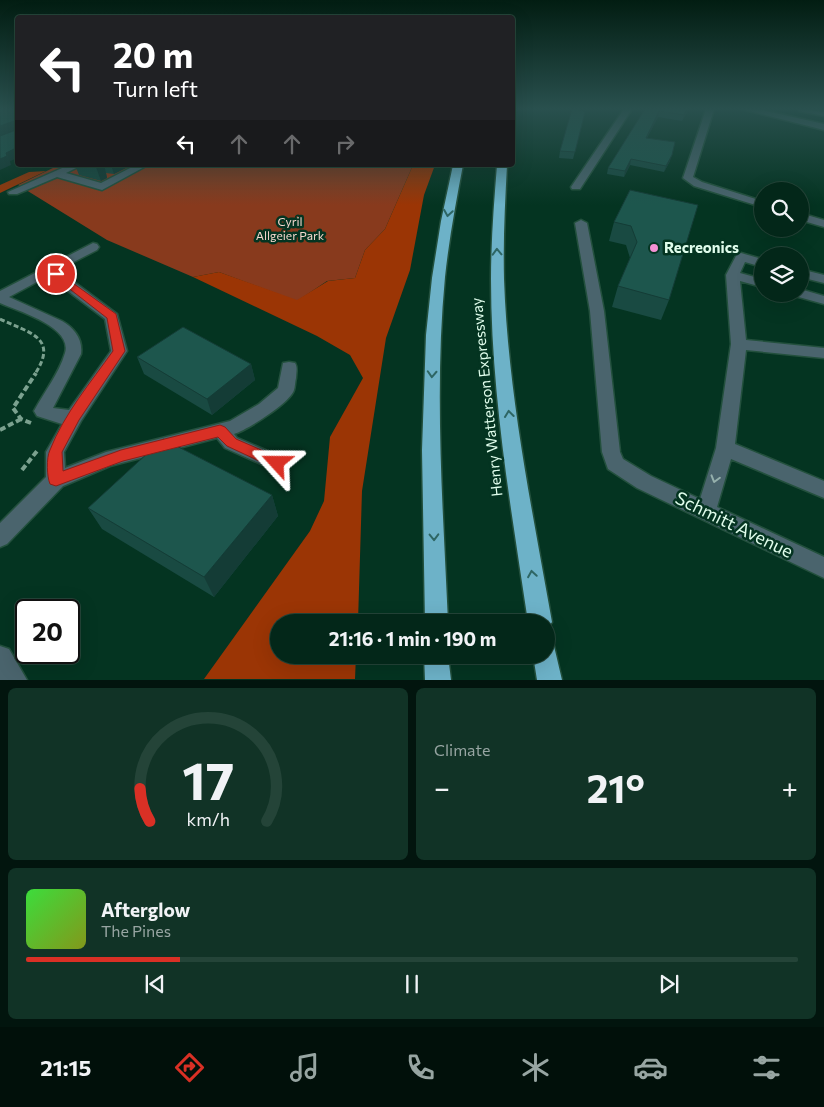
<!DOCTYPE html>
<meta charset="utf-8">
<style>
:root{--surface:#032719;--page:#113326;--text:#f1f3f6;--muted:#97a5a2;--line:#244438;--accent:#d93025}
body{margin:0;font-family:Commissioner,sans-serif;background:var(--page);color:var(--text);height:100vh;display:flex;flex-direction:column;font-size:19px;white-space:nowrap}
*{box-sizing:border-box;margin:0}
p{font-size:16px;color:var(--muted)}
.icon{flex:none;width:28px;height:28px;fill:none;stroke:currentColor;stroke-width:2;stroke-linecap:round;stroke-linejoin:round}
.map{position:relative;height:680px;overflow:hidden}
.sheet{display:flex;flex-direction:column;gap:8px;padding:8px;background:#02150e;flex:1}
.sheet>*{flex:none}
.banner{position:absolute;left:15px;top:15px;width:500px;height:152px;border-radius:5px;box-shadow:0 5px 20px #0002,0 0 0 1px var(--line);background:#202124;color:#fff;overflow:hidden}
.fabs{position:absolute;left:754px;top:182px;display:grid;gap:10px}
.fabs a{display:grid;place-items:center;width:55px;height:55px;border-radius:50%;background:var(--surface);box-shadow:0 5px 20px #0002,0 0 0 1px var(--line);font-size:25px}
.speed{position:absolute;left:15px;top:599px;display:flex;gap:10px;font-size:25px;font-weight:700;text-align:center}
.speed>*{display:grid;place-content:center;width:65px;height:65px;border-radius:50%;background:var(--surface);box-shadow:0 5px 20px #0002,0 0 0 1px var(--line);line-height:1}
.speed .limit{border:2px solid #111;border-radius:8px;background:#fff;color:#111}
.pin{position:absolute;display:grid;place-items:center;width:42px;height:42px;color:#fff;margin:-21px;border:2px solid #fff;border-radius:50%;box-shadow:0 1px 5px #0007}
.me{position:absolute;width:55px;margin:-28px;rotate:294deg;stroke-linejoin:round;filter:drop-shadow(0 0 4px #0008)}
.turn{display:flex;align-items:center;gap:18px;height:105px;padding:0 15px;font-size:22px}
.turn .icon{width:65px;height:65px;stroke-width:2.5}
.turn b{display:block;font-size:35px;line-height:42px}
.lanes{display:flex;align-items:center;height:48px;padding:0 15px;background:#0003;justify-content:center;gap:25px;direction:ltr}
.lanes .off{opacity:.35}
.big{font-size:38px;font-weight:700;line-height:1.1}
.sheet .widget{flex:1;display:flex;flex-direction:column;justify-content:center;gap:8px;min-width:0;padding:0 18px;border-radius:8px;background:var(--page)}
.sheet .dial{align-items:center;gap:0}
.dial svg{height:130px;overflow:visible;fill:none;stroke:var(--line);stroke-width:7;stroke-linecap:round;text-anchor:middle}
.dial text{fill:var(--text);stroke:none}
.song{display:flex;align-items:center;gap:15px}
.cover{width:60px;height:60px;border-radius:8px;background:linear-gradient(135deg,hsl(120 70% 55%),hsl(70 70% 35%))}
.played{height:5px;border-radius:2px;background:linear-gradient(90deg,var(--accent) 20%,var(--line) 20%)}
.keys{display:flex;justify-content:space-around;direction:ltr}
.heat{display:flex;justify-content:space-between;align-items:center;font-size:28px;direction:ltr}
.sheet .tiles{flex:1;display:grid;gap:8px;grid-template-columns:1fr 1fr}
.widget:last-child{grid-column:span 2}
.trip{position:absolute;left:270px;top:614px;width:285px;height:50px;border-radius:25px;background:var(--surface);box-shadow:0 5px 20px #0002,0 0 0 1px var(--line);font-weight:700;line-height:50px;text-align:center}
.dock{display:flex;height:80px;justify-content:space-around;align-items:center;background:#01100a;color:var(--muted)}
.dock .icon{width:35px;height:35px}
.dock .selected{color:var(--accent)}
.dock b{font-size:22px;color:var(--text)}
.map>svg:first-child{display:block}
.green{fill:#883a1d}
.forest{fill:#9b3505}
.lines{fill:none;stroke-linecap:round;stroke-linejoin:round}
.minor-casing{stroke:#23503d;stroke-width:3}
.highway-casing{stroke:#23503d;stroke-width:3}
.path-far1{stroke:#7ba18f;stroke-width:3;stroke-dasharray:5 2.5;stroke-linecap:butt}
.path{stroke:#7ba18f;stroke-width:4;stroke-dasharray:6 3;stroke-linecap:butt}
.minor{fill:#4a646d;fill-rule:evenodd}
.highway{fill:#6db2c8;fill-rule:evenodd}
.wall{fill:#194a42}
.shaded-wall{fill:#143c36}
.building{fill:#1d564d;stroke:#143c36}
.oneway{stroke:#2e6664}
.oneway2{stroke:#95b0ac}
.route{fill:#d93025;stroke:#8d1f18}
.poi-dot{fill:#f491d4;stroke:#043421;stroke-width:2}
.labels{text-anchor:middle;stroke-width:5;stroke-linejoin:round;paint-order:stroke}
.far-park-label{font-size:12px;fill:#f4d8ce;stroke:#043421}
.poi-label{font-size:15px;font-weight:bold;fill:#e0fdec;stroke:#043421;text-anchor:start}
.street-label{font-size:15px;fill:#e0fdec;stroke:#043421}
.near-street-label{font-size:18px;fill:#e0fdec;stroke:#043421}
</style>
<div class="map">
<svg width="824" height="680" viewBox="0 0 824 680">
<rect width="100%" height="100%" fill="#043421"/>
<path class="green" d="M59,165H413L385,229L365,250L355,278L327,281L297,301L219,272L193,277L107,240L18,185Z"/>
<path class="forest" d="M413,165H435L424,195L410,270L386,338L362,491L358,622H279V655H356L355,679H204L310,531L324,501L330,437L363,378L350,355L317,336L193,277L219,272L297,300L328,281L355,278L365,250L385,229Z
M46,171L0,193V185L29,172Z"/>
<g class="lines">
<defs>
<path id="minor" d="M624,109H632L580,189H572L571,187Z
M706,109H714L693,177L702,182L762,201V207L694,186L683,178Z
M741,109H758L824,124V130Z
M798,109L824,112V116L799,111Z
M69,165H82L66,173L101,183L136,165H148L102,190L57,177L17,194H9L8,192Z
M800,213L824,220V227L800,220Z
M581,220L587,223L604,311L620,452L623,459L651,476L700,499L716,448L731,344L726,275L737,254L741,253L762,259V267L745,262L740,273L762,279V287L740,281L746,340L824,348V358L746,350L735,444L824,481V498L731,459L717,507L824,557V578L637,488L608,469L602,452L590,311L575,223Z
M93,243L97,244L99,247L97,250L58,270L117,314L127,351L81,421L64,452L65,468L106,452L230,421L259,404L278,388L283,363L289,362L295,363C298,368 296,373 296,378C295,382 295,387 294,390C290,403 247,430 234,434L237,438L284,458L286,463L284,468L277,471L270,468L225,448L217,438L110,466L63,486L7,544L0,547V523L46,477V452L62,424L37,416L34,411C44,392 59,374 65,353C73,327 18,311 0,303V291ZM48,276L105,319L111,351L69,410L53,408L81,354C83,339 74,328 62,321L9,297Z
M800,269L824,275V283L800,277Z
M800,289L824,296V304L795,296L794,294H800Z
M0,646L9,649L27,680H0Z"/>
<path id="highway" d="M453,165H463C456,202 449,239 445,277C434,392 443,508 448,622H425L422,450L426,335L432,278L441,221Z
M497,165H507C505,203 503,241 504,279C508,394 532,509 552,622L546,631V622H528C511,508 491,394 491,279C491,241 494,203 497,165Z
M546,643L554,646L562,680H537L533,655H546Z
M424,655H448L451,680H425Z"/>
</defs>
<use href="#minor" class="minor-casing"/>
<use href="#highway" class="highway-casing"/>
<path class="path-far1" d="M0,319C29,333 59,337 35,374"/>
<path class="path" d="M31,423L21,419L13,408L36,373
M0,430L21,419
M22,470L37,451"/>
<use href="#minor" class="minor"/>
<use href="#highway" class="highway"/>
</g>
<path class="wall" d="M645,109H689L682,121L658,117L647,138L670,161L664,172L630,165L624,177L607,174L608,168Z
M585,112L573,159L559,158L560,151Z
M75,165H132L114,174L106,173L107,178L101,181L79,175Z
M630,190L669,300L661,320L612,307L618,286L630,258L626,245L609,241L614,222Z
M137,357L251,364L255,380L212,415L144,374Z
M272,495L278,516L214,597L102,529L88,508Z"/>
<path class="shaded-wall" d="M687,109H689L682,121L684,115Z
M659,111L658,117L644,143L646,138Z
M14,121L17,129L0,136V126Z
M18,147V158L10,161L11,165L0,170V159L6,153Z
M672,155L670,161L664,172L666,166Z
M631,159L630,165L624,177L625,171Z
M101,165H104L106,173L107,178L101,181L96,167Z
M111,165H132L114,174Z
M251,364L255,380L212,415L207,399Z
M272,495L278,516L214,597L204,577Z"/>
<path class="building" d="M0,109H18V147L6,153L7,156L0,159V136L16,130V123L14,121L0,126Z
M572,109H576L585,112L575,152L560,151Z
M645,109H687L684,115L659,111L646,138L675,142L672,155L666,166L631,159L625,171L608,168Z
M87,165H101L96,167Z
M630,190L698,205L669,300L618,286L637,242L631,226L614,222Z
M183,327L251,364L207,399L137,357Z
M163,439L272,495L204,577L88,508Z"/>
<defs><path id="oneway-chevron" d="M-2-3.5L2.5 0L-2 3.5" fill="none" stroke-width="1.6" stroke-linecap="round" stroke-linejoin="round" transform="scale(1.25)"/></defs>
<g class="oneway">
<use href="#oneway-chevron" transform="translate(448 213) rotate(99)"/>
<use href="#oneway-chevron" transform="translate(497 252) rotate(-92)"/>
<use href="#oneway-chevron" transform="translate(432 374) rotate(93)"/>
<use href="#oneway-chevron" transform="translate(509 414) rotate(-97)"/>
<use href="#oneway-chevron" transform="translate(434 537) rotate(89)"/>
<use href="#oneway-chevron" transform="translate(532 574) rotate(-99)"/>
</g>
<use class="oneway2" href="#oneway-chevron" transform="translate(715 479) rotate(106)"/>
<linearGradient id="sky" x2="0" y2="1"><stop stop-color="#021d12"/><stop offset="0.53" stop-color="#29504e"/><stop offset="1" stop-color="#29504e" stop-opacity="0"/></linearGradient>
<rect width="824" height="205" fill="url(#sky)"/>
<path class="route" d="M56,271L116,314L125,351L79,420L62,452L63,471L121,450L220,425L225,427L236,439L282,459L284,463L282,467L277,469L272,467L227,446L218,437L123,461L56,486L50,484C47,477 46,458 50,450C64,414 91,382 113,351L107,318L53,276L52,274Z"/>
<circle class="poi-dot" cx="654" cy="248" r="5"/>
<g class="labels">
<g class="far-park-label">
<text x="290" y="226">Cyril<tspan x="290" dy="14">Allgeier Park</tspan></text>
</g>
<g class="poi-label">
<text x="664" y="253">Recreonics</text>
</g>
<g class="street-label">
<text transform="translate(487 397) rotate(-96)" y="5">Henry Watterson Expressway</text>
</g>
<g class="near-street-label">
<text transform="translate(734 525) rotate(26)" y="6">Schmitt Avenue</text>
</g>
</g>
</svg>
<div class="fabs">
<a><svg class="icon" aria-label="search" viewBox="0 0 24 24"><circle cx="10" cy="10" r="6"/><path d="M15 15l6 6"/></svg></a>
<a><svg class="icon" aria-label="layers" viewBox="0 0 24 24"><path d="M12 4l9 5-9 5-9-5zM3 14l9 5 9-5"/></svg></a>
</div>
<div class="speed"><div class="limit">20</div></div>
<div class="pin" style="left:56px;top:274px;background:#d93025"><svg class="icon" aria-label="arrive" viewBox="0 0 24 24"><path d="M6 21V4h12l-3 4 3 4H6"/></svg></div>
<svg class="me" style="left:277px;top:463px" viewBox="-20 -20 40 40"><path d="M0-17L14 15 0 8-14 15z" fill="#d93025" stroke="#fff" stroke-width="4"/></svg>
<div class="trip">21:16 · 1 min · 190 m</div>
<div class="banner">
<div class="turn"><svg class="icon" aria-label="left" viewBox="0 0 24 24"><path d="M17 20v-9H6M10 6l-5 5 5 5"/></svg><div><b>20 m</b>Turn left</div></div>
<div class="lanes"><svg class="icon" aria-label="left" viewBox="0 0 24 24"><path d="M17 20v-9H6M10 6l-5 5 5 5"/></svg><svg class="icon off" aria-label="ahead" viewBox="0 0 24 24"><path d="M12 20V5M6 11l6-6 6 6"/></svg><svg class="icon off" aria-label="ahead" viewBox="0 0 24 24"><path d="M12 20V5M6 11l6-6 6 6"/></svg><svg class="icon off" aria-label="right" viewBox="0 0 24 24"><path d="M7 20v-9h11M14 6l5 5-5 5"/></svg></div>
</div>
</div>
<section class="sheet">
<div class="tiles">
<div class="widget dial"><svg viewBox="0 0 100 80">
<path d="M14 69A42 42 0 1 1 86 69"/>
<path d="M14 69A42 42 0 0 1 8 49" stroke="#d93025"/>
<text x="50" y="56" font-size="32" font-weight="700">17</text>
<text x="50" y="72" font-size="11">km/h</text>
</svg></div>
<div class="widget"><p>Climate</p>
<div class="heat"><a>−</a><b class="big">21°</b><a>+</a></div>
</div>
<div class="widget">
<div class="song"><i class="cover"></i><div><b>Afterglow</b><p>The Pines</p></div></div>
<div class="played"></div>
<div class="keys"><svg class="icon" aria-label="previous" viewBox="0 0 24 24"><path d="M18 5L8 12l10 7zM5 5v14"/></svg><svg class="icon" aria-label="pause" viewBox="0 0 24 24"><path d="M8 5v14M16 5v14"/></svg><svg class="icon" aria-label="next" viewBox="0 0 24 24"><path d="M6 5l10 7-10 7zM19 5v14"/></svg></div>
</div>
</div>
</section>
<nav class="dock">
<b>21:15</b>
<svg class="icon selected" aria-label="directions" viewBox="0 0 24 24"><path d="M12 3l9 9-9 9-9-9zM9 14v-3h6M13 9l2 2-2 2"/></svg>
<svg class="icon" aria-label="music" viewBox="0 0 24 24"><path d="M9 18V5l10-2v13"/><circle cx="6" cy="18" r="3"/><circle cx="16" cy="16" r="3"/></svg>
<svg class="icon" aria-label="phone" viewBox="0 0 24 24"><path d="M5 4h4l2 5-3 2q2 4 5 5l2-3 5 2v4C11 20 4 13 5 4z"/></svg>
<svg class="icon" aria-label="climate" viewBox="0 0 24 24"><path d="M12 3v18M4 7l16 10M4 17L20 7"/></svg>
<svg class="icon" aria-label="car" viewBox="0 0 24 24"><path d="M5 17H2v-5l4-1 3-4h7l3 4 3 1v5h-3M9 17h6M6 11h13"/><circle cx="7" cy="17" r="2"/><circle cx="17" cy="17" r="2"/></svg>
<svg class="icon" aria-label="filters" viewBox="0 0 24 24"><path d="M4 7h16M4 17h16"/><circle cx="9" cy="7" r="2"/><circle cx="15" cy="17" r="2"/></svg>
</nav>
